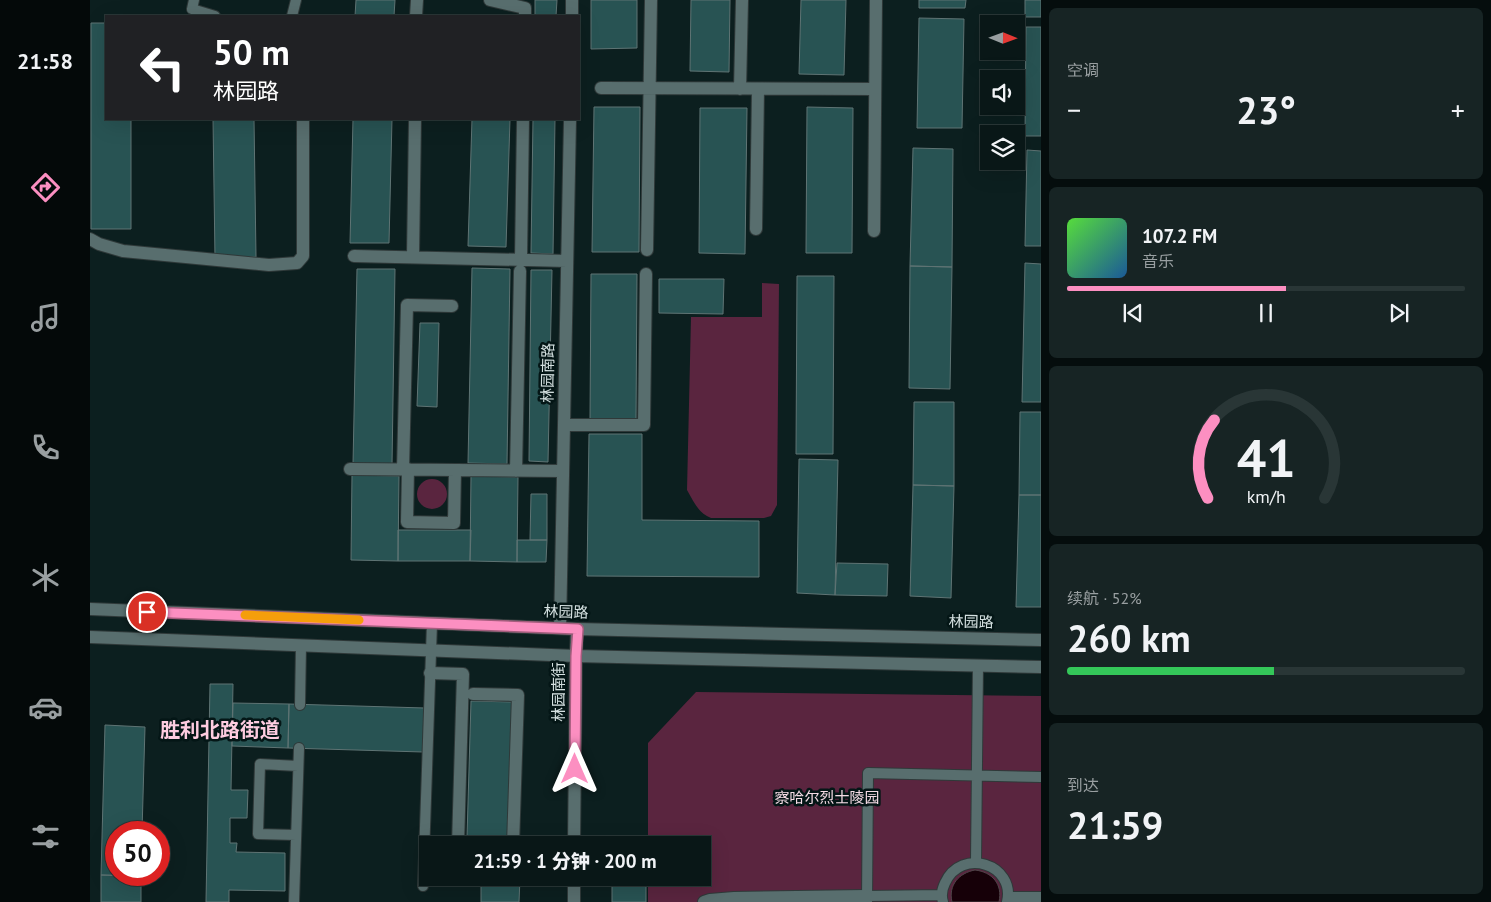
<!DOCTYPE html>
<html lang="zh">
<meta charset="utf-8">
<style>
:root{--surface:#091717;--page:#172424;--text:#f1f3f6;--muted:#999fa1;--line:#293636;--accent:#fc8fc1}
body{margin:0;font-family:"PT Sans","Noto Sans SC",sans-serif;background:var(--page);color:var(--text);height:100vh;display:flex;flex-direction:column;font-size:19px;white-space:nowrap}
*{box-sizing:border-box;margin:0}
p{font-size:16px;color:var(--muted)}
.icon{flex:none;width:28px;height:28px;fill:none;stroke:currentColor;stroke-width:2;stroke-linecap:round;stroke-linejoin:round}
.map{position:relative;flex:1;overflow:hidden}
.drawer{display:flex;flex-direction:column;gap:8px;padding:8px;background:#050d0d;width:450px}
.drawer>*{flex:none}
.banner{position:absolute;left:15px;top:15px;width:475px;height:105px;border-radius:0px;box-shadow:0 5px 20px #0002,0 0 0 1px var(--line);background:#202124;color:#fff;overflow:hidden}
.needle{width:32px;rotate:91deg}
.controls{position:absolute;left:890px;top:15px;display:grid;gap:10px}
.controls a{display:grid;place-items:center;width:45px;height:45px;border-radius:0px;background:var(--surface);box-shadow:0 5px 20px #0002,0 0 0 1px var(--line);font-size:25px}
.speed{position:absolute;left:15px;top:821px;display:flex;gap:10px;font-size:25px;font-weight:700;text-align:center}
.speed>*{display:grid;place-content:center;width:65px;height:65px;border-radius:50%;background:var(--surface);box-shadow:0 5px 20px #0002,0 0 0 1px var(--line);line-height:1}
.speed .limit{border:8px solid #d22;background:#fff;color:#111}
.pin{position:absolute;display:grid;place-items:center;width:42px;height:42px;color:#fff;margin:-21px;border:2px solid #fff;border-radius:50%;box-shadow:0 1px 5px #0007}
.me{position:absolute;width:55px;margin:-28px;rotate:0deg;stroke-linejoin:round;filter:drop-shadow(0 0 4px #0008)}
.turn{display:flex;align-items:center;gap:18px;height:105px;padding:0 25px;font-size:22px}
.turn .icon{width:65px;height:65px;stroke-width:2.5}
.turn b{display:block;font-size:35px;line-height:42px}
.big{font-size:38px;font-weight:800;line-height:1.1}
.drawer .tile{flex:1;display:flex;flex-direction:column;justify-content:center;gap:8px;min-width:0;padding:0 18px;border-radius:8px;background:var(--page)}
.drawer .dial{align-items:center;gap:0}
.dial svg{height:130px;overflow:visible;fill:none;stroke:var(--line);stroke-width:7;stroke-linecap:round;text-anchor:middle}
.dial text{fill:var(--text);stroke:none}
.song{display:flex;align-items:center;gap:15px}
.cover{width:60px;height:60px;border-radius:8px;background:linear-gradient(135deg,hsl(110 70% 55%),hsl(210 70% 35%))}
.played{height:5px;border-radius:2px;background:linear-gradient(90deg,var(--accent) 55%,var(--line) 55%)}
.keys{display:flex;justify-content:space-around;direction:ltr}
.heat{display:flex;justify-content:space-between;align-items:center;font-size:28px;direction:ltr}
.charge{height:8px;border-radius:4px;background:linear-gradient(90deg,#34c759 52%,var(--line) 0)}
.trip{position:absolute;left:329px;top:836px;width:292px;height:50px;border-radius:0px;background:var(--surface);box-shadow:0 5px 20px #0002,0 0 0 1px var(--line);font-weight:800;line-height:50px;text-align:center}
main{display:flex;flex:1;min-height:0}
.tabs{display:flex;flex-direction:column;width:90px;justify-content:space-around;align-items:center;background:#040909;color:var(--muted)}
.tabs .icon{width:35px;height:35px}
.tabs .active{color:var(--accent)}
.tabs b{font-size:22px;color:var(--text)}
.map>svg:first-child{display:block}
.green{fill:#5a253f}
.water{fill:#160008;stroke:#4f4449}
.building{fill:#285353;stroke:#5f7474}
.lines{fill:none;stroke-linecap:round;stroke-linejoin:round}
.service-casing{stroke:#2f3939;stroke-width:12}
.minor-casing{stroke:#2f3939;stroke-width:14}
.tertiary-casing{stroke:#2f3939;stroke-width:14}
.secondary-casing{stroke:#2f3939;stroke-width:14}
.service{stroke:#586e6e;stroke-width:10}
.minor{stroke:#586e6e;stroke-width:12}
.tertiary{stroke:#586e6e;stroke-width:12}
.secondary{stroke:#586e6e;stroke-width:12}
.route-casing{stroke:#a45d7d;stroke-width:12}
.route{stroke:#fc8fc1;stroke-width:9}
.slow{stroke:#f59e0b;stroke-width:9}
.labels{text-anchor:middle;stroke-width:5;stroke-linejoin:round;paint-order:stroke}
.street-label{font-size:15px;fill:#d5e1e1;stroke:#041616}
.park-label{font-size:15px;fill:#f4dbe5;stroke:#041616}
.district-label{font-size:20px;font-weight:bold;fill:#fdcce0;stroke:#041616}
</style>
<main>
<nav class="tabs">
<b>21:58</b>
<svg class="icon active" aria-label="directions" viewBox="0 0 24 24"><path d="M12 3l9 9-9 9-9-9zM9 14v-3h6M13 9l2 2-2 2"/></svg>
<svg class="icon" aria-label="music" viewBox="0 0 24 24"><path d="M9 18V5l10-2v13"/><circle cx="6" cy="18" r="3"/><circle cx="16" cy="16" r="3"/></svg>
<svg class="icon" aria-label="phone" viewBox="0 0 24 24"><path d="M5 4h4l2 5-3 2q2 4 5 5l2-3 5 2v4C11 20 4 13 5 4z"/></svg>
<svg class="icon" aria-label="climate" viewBox="0 0 24 24"><path d="M12 3v18M4 7l16 10M4 17L20 7"/></svg>
<svg class="icon" aria-label="car" viewBox="0 0 24 24"><path d="M5 17H2v-5l4-1 3-4h7l3 4 3 1v5h-3M9 17h6M6 11h13"/><circle cx="7" cy="17" r="2"/><circle cx="17" cy="17" r="2"/></svg>
<svg class="icon" aria-label="filters" viewBox="0 0 24 24"><path d="M4 7h16M4 17h16"/><circle cx="9" cy="7" r="2"/><circle cx="15" cy="17" r="2"/></svg>
</nav>
<div class="map">
<svg width="951" height="902" viewBox="0 0 951 902">
<rect width="100%" height="100%" fill="#0c1f1f"/>
<path class="green" d="M672,283L689,284L687,505L681,516L674,518H621C608,513 604,502 597,490L601,317H672Z
M327 494a15 15 0 1 1 30 0a15 15 0 1 1-30 0Z
M606,692L951,696V902H558V878H612V845H558V743Z"/>
<path class="water" d="M885,870C902,872 913,884 909,902H862C858,885 869,873 885,870Z"/>
<path class="building" d="M266,0H305L304,16H265Z
M445,0H467L466,16H445Z
M501,0H547V48L501,49Z
M601,0H640L639,72L600,71Z
M711,0H756L754,75L709,74Z
M829,0H876L875,8H829Z
M935,0H951V17H935Z
M829,18L874,19L872,128H827Z
M1,23H16V119H41V229H1Z
M936,27H951V136H935Z
M504,107H550L549,252H502Z
M717,107L763,108L762,253H716Z
M610,108H657L655,254L609,253Z
M123,119H164L166,257L125,258Z
M263,119H302L299,243H260Z
M382,119H420L416,247L378,246Z
M443,119H465L463,254L441,253Z
M823,148L863,149L862,267L820,266Z
M937,150L951,151V246H935Z
M935,263L951,264V402H932Z
M820,266L862,267L860,389L819,388Z
M382,268L420,269L417,464L378,463Z
M267,269H305L302,465L263,464Z
M441,270H462L458,462L439,461Z
M501,274H547L546,420L500,419Z
M707,276H744L743,454H706Z
M569,279H634L633,314L569,313Z
M330,323H349L347,407L327,406Z
M824,402H864V486L823,485Z
M930,412H951V495H929Z
M499,434H552V520L669,521V577L497,576Z
M709,459L748,460L745,595L707,593Z
M262,475L309,476L308,561L261,560Z
M381,476L428,477L427,562L380,561Z
M823,485L864,486L861,598L820,596Z
M441,494H457V540H440Z
M929,495H951V607H926Z
M308,530H381L380,561H308Z
M427,540H457L456,562H427Z
M747,563L798,564L797,596L745,595Z
M120,684H143L141,790H158L157,818H140V843H147L146,852L195,853V891L139,890V902H116Z
M381,701L422,702L418,838L377,837Z
M143,703L199,704L198,748L142,746Z
M199,704L335,708L333,752L198,748Z
M15,725L55,727L52,832H26V875L51,876L11,875Z
M11,875L51,876V902H11Z
M391,878H430L429,902H391Z
M522,878H556V902H522Z"/>
<g class="lines">
<defs>
<path id="service" d="M104,0L102,9L125,16
M202,16L206,0
M210,705L211,645
M206,835L168,834L170,764L208,766
M886,862L888,665
M333,886L342,623
M776,896L852,895
M918,897H951
M204,902L209,748
M777,902L778,773L951,777
M853,902C851,896 852,889 855,883C871,847 926,864 917,902"/>
<path id="minor" d="M400,0L435,8V16
M326,16L327,0
M482,16V0
M511,88L785,89
M650,89L652,0
M666,229L668,89
M784,231L786,0
M0,239L9,244L33,251L179,265L207,263L213,256V119
M557,250L561,0
M264,256L477,261
M323,257L325,119
M431,260L433,119
M474,425H554L556,274
M260,469L473,471
M313,469L317,305L362,306
M318,469L317,522L364,523L365,470
M426,471L430,271
M470,628L480,119
M340,673L373,674L368,845H386
M383,694L428,695L423,845"/>
<path id="tertiary" d="M614,902L620,900L644,898L776,896"/>
<path id="secondary" d="M0,609L487,629L951,640
M0,637L486,656L951,667
M484,845L486,656L487,629
M484,902V878"/>
</defs>
<use href="#service" class="service-casing"/>
<use href="#minor" class="minor-casing"/>
<use href="#tertiary" class="tertiary-casing"/>
<use href="#secondary" class="secondary-casing"/>
<use href="#service" class="service"/>
<use href="#minor" class="minor"/>
<use href="#tertiary" class="tertiary"/>
<use href="#secondary" class="secondary"/>
</g>
<g class="lines">
<defs>
<path id="route" d="M57,612L488,629L486,656L485,769"/>
</defs>
<use href="#route" class="route-casing"/>
<use href="#route" class="route"/>
<path class="slow" d="M155,615L269,620"/>
</g>
<g class="labels">
<g class="street-label">
<text transform="translate(458 373) rotate(-89)" y="5">林园南路</text>
<text transform="translate(476 612) rotate(2)" y="5">林园路</text>
<text transform="translate(881 622) rotate(1)" y="5">林园路</text>
<text transform="translate(469 692) rotate(-90)" y="5">林园南街</text>
</g>
<g class="park-label">
<text x="737" y="803">察哈尔烈士陵园</text>
</g>
<g class="district-label">
<text x="130" y="737">胜利北路街道</text>
</g>
</g>
</svg>
<div class="controls">
<a><svg class="needle" viewBox="-14 -14 28 28"><path d="M0-13l5 13h-10z" fill="#e53935"/><path d="M0 13l5-13h-10z" fill="#999fa1"/></svg></a>
<a><svg class="icon" aria-label="sound" viewBox="0 0 24 24"><path d="M4 9h4l5-4v14l-5-4H4zM17 9q2 3 0 6"/></svg></a>
<a><svg class="icon" aria-label="layers" viewBox="0 0 24 24"><path d="M12 4l9 5-9 5-9-5zM3 14l9 5 9-5"/></svg></a>
</div>
<div class="speed"><div class="limit">50</div></div>
<div class="pin" style="left:57px;top:612px;background:#d93025"><svg class="icon" aria-label="arrive" viewBox="0 0 24 24"><path d="M6 21V4h12l-3 4 3 4H6"/></svg></div>
<svg class="me" style="left:485px;top:769px" viewBox="-20 -20 40 40"><path d="M0-17L14 15 0 8-14 15z" fill="#fc8fc1" stroke="#fff" stroke-width="4"/></svg>
<div class="trip">21:59 · 1 分钟 · 200 m</div>
<div class="banner">
<div class="turn"><svg class="icon" aria-label="left" viewBox="0 0 24 24"><path d="M17 20v-9H6M10 6l-5 5 5 5"/></svg><div><b>50 m</b>林园路</div></div>
</div>
</div>
<section class="drawer">
<div class="tile"><p>空调</p>
<div class="heat"><a>−</a><b class="big">23°</b><a>+</a></div>
</div>
<div class="tile">
<div class="song"><i class="cover"></i><div><b>107.2 FM</b><p>音乐</p></div></div>
<div class="played"></div>
<div class="keys"><svg class="icon" aria-label="previous" viewBox="0 0 24 24"><path d="M18 5L8 12l10 7zM5 5v14"/></svg><svg class="icon" aria-label="pause" viewBox="0 0 24 24"><path d="M8 5v14M16 5v14"/></svg><svg class="icon" aria-label="next" viewBox="0 0 24 24"><path d="M6 5l10 7-10 7zM19 5v14"/></svg></div>
</div>
<div class="tile dial"><svg viewBox="0 0 100 80">
<path d="M14 69A42 42 0 1 1 86 69"/>
<path d="M14 69A42 42 0 0 1 18 21" stroke="#fc8fc1"/>
<text x="50" y="56" font-size="32" font-weight="700">41</text>
<text x="50" y="72" font-size="11">km/h</text>
</svg></div>
<div class="tile"><p>续航 · 52%</p><b class="big">260 km</b><div class="charge"></div></div>
<div class="tile"><p>到达</p><b class="big">21:59</b></div>
</section>
</main>
